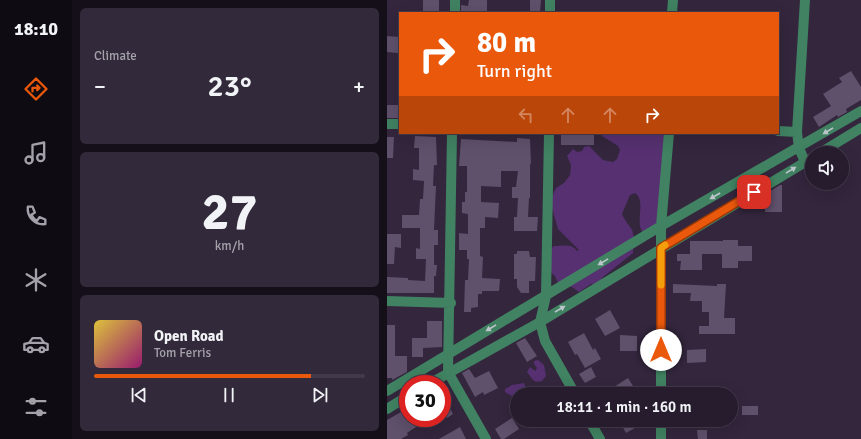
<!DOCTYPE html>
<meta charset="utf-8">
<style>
:root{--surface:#261c2e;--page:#32293a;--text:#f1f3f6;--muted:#a4a1aa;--line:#423a4a;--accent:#ea580c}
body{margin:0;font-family:Signika,sans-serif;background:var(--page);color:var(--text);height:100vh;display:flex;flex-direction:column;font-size:15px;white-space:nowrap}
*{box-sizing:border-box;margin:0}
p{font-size:13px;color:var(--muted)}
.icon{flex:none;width:22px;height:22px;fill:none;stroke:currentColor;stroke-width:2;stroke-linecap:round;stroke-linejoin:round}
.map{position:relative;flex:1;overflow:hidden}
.details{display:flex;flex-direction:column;gap:8px;padding:8px;background:#150f19;width:315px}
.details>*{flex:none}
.guide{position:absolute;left:12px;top:12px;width:380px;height:122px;border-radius:0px;box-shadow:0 4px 16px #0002,0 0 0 1px var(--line);background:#ea580c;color:#fff;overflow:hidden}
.fabs{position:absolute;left:418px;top:146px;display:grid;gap:8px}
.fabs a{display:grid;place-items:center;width:44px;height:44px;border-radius:50%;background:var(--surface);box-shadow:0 4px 16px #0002,0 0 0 1px var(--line);font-size:20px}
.speed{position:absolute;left:12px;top:375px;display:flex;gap:8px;font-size:20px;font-weight:700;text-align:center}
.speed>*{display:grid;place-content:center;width:52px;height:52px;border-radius:50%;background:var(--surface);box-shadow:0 4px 16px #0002,0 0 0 1px var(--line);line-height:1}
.speed .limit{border:6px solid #d22;background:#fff;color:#111}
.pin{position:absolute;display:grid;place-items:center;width:34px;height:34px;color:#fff;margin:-17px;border-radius:8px;box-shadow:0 2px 6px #0006}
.me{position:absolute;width:44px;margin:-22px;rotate:0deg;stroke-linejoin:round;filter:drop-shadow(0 0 3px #0008)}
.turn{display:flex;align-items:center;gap:14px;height:84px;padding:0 12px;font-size:18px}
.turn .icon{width:52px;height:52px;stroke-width:2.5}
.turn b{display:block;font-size:28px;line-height:34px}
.lanes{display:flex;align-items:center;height:38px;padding:0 12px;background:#0003;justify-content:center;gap:20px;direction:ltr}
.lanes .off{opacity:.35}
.big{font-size:30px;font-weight:600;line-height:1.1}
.details .tile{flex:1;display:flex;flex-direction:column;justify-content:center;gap:6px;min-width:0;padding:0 14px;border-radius:6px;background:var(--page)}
.details .dial{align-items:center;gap:0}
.dial b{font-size:52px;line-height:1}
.song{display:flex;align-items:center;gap:12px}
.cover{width:48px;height:48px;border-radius:6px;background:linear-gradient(135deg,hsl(50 70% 55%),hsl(320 70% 35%))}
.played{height:4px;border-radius:2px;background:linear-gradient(90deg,var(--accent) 80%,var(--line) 80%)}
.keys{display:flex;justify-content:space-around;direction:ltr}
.heat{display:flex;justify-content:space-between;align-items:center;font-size:22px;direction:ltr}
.trip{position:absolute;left:123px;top:387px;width:228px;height:40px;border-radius:20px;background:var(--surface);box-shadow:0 4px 16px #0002,0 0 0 1px var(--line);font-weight:600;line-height:40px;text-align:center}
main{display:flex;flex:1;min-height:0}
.menu{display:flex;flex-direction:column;width:72px;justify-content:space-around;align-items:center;background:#0f0b12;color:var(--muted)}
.menu .icon{width:28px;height:28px}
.menu .selected{color:var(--accent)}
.menu b{font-size:18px;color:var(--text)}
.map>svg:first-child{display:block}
.green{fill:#563070}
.building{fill:#5f506b}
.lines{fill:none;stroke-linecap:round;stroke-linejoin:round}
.minor{stroke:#408262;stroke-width:10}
.oneway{fill:#bcc6ca}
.route-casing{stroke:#983908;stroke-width:10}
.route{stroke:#ea580c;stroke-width:7}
.slow{stroke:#f59e0b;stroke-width:7}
</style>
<main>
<nav class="menu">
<b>18:10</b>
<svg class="icon selected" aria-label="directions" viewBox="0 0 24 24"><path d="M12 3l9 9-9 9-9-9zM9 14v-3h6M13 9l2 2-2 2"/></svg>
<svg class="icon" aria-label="music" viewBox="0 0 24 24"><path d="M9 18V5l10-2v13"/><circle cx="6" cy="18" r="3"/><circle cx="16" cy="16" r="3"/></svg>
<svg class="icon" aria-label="phone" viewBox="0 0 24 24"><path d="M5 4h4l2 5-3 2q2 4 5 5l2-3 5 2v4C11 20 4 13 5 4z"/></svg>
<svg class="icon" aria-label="climate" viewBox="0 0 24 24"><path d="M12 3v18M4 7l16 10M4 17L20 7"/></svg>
<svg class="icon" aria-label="car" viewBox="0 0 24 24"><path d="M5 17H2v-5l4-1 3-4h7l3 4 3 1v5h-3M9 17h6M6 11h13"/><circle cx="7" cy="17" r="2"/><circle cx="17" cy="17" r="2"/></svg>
<svg class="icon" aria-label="filters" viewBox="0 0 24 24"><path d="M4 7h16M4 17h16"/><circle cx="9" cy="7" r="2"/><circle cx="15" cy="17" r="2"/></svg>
</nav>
<section class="details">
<div class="tile"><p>Climate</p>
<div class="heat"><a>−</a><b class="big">23°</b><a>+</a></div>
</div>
<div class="tile dial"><b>27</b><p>km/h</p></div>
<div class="tile">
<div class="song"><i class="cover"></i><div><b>Open Road</b><p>Tom Ferris</p></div></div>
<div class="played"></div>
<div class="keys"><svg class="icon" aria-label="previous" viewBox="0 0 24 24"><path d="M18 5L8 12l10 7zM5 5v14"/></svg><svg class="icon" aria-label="pause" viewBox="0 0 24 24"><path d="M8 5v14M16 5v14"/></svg><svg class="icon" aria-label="next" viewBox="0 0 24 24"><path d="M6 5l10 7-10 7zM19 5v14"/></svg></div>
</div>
</section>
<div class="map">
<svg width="474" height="439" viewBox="0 0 474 439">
<rect width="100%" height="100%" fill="#33263d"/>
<path class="green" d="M214,133H284L279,226L256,233C247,221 260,202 248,193L243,195L235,214C237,219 240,223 244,228C248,234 247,246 246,253L216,277L210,285L204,284L192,292L185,287L171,283L168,276L162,271V250L167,246C175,246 185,243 190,251L192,250L171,229L163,201L169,188L177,183L183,175L184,165L180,156L186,149L190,152L195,151L197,147L202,146L216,160L226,162L230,159L233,150L231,146L215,136Z
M151,360L157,365L159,376L155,381C146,384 145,378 140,372L143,367L148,371L150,368L147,364V361Z
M137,383L141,394H130V399L118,392V389L125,385Z"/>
<path class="building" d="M36,0H52V13H36Z
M82,0H100V13H74V5L81,6Z
M143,0H154L153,13H143Z
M0,36L12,37L11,53L0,52Z
M464,71L474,87V100L459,109L460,112L451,117L450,115L432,127L426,117L444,106L436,94L455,82L452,78Z
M0,105H13V118H0Z
M174,133H207V145H174Z
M28,136L49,137L50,165H47L46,186H49L47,230H51V245H47V265H50L49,276H47V293H0V277L21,278V280L38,281L39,259H29V248L33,249V228H15V215H32L33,199H36L37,181L26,180V169L32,170V148H27Z
M0,137H7L6,158H0Z
M130,138L143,139L144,164H143V198H142L141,217H151L150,231H127V217H130L131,198H125V187H129L131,171H114V187L94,186V202L112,203L111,218L98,217V228H93V256L96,257L95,278L113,279L112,291H95V294H91V307L84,308V312H77L78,280H81L82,259H80V250H72V233L81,234V214L75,213V202H78V192H80V166H72L74,139L130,142Z
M393,185H395V212H378V203H380V193Z
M0,234H14V248L8,247L7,264H0Z
M336,240H351V246H365V261H351V268H335V254H315V270H293L294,261H290V254H303V241H336Z
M130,251H142L143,257H149L148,281H142V293H134L130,287V279H127V254H130Z
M286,284L330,286V284H339L337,318H348V334H312V326H322V312H315V301H303L304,293H286Z
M223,310L233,328L218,336L208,319Z
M40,321H55V347L36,348V357H25V338H40Z
M0,325H8V356H20V372L5,380V378H0Z
M197,333L206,350L208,348L214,359L198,368L190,354L188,355L181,342Z
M233,335L250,336V351H233Z
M138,338L150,356L140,362L129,343Z
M319,349V362L300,363V350Z
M204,367L209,377L198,383L192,374Z
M82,369L88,378L102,371L111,388L97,395L96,392L88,397L75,373Z
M241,378L251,394H243L240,389L232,394H216Z
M55,393L66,414L60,418L55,408Z
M355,406H371V415H355Z
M21,408V418H42L20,433L21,435L14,439H0V420Z
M125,418L132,429L117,439H114L108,429Z
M232,420H262L239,433Z
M73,427L79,439H52Z
M310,430H320V439H311Z"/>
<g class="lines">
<path class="minor" d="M418,0L410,132L412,148L418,162
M68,13V0
M163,13V0
M285,13L286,0
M0,124H13
M391,131L410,132
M65,133L61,372L99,439
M162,133L159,296L153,322L158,341L188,394
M433,153L474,128
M0,301L64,303
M42,384L153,322L425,158
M0,391L274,226L474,111
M274,394V226L282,133
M0,409L21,396
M202,420L213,439
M274,439V420"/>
</g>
<defs><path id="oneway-solid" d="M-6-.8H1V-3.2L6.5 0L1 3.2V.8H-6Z"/></defs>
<g class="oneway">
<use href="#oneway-solid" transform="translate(441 131) rotate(149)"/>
<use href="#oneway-solid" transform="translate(404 170) rotate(-31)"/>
<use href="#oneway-solid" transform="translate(328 196) rotate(150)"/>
<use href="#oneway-solid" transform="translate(216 262) rotate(149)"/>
<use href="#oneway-solid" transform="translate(173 309) rotate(-31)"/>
<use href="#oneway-solid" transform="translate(104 328) rotate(149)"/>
</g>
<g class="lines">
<defs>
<path id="route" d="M274,350V248L367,192"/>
</defs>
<use href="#route" class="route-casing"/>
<use href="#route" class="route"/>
<path class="slow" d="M274,285V248L278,245"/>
</g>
</svg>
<div class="fabs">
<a><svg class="icon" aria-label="sound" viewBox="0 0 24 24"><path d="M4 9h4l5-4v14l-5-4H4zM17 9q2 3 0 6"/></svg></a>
</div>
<div class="speed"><div class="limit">30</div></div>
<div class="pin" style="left:367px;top:192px;background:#d93025"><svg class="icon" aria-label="arrive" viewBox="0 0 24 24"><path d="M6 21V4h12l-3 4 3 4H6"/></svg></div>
<svg class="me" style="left:274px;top:350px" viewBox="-20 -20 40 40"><circle r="19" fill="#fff"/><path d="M0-13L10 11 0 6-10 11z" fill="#ea580c"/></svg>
<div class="trip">18:11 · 1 min · 160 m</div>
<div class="guide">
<div class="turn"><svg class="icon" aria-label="right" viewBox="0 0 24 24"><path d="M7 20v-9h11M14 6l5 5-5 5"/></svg><div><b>80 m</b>Turn right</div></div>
<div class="lanes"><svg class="icon off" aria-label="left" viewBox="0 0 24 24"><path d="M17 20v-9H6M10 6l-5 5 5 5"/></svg><svg class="icon off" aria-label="ahead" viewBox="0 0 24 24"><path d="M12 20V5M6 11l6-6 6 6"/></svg><svg class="icon off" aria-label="ahead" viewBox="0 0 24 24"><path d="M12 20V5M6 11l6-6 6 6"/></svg><svg class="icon" aria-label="right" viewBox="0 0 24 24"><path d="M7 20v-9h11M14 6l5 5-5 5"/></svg></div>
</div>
</div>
</main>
